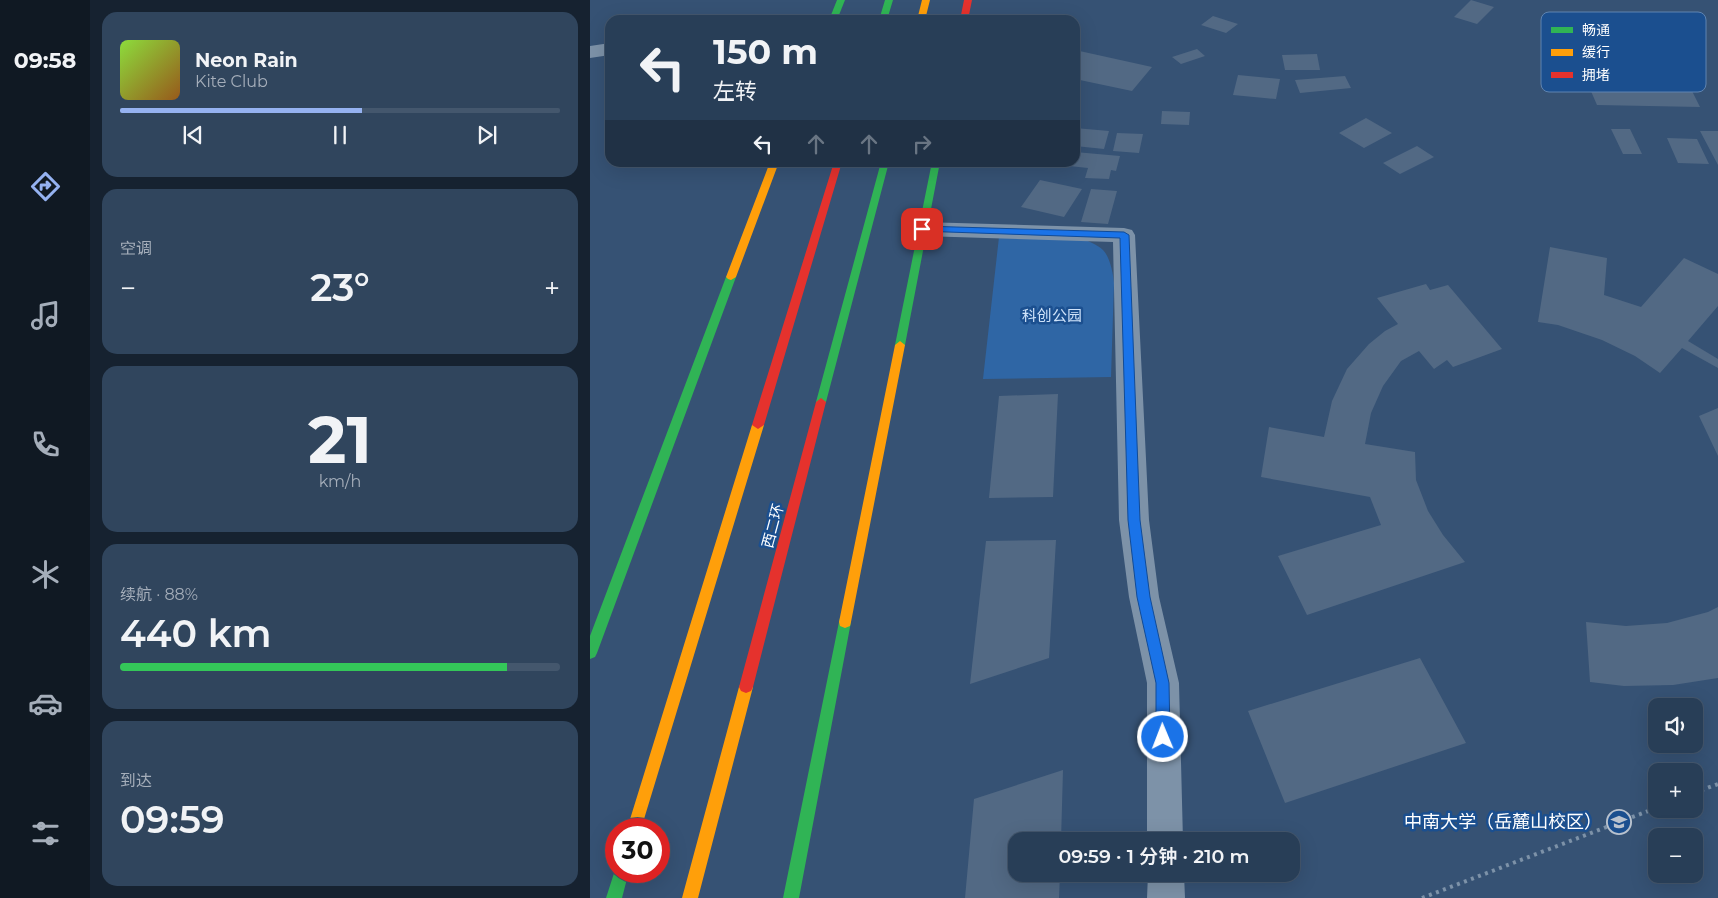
<!DOCTYPE html>
<html lang="zh">
<meta charset="utf-8">
<style>
:root{--surface:#283e57;--page:#30455d;--text:#f1f3f6;--muted:#a5aeba;--line:#44576d;--accent:#95b2f1}
body{margin:0;font-family:Montserrat,"Noto Sans SC",sans-serif;background:var(--page);color:var(--text);height:100vh;display:flex;flex-direction:column;font-size:19px;white-space:nowrap}
*{box-sizing:border-box;margin:0}
p{font-size:16px;color:var(--muted)}
.icon{flex:none;width:28px;height:28px;fill:none;stroke:currentColor;stroke-width:2;stroke-linecap:round;stroke-linejoin:round}
.map{position:relative;flex:1;overflow:hidden}
.side{display:flex;flex-direction:column;gap:12px;padding:12px;background:#162230;width:500px}
.side>*{flex:none}
.hud{position:absolute;left:15px;top:15px;width:475px;height:152px;border-radius:15px;box-shadow:0 5px 20px #0002,0 0 0 1px var(--line);background:#283e57;color:var(--text);overflow:hidden}
.tools{position:absolute;left:1058px;top:698px;display:grid;gap:10px}
.tools a{display:grid;place-items:center;width:55px;height:55px;border-radius:10px;background:var(--surface);box-shadow:0 5px 20px #0002,0 0 0 1px var(--line);font-size:25px}
.speed{position:absolute;left:15px;top:818px;display:flex;gap:10px;font-size:25px;font-weight:700;text-align:center}
.speed>*{display:grid;place-content:center;width:65px;height:65px;border-radius:50%;background:var(--surface);box-shadow:0 5px 20px #0002,0 0 0 1px var(--line);line-height:1}
.speed .limit{border:8px solid #d22;background:#fff;color:#111}
.pin{position:absolute;display:grid;place-items:center;width:42px;height:42px;color:#fff;margin:-21px;border-radius:10px;box-shadow:0 2px 8px #0006}
.me{position:absolute;width:55px;margin:-28px;rotate:359deg;stroke-linejoin:round;filter:drop-shadow(0 0 4px #0008)}
.turn{display:flex;align-items:center;gap:18px;height:105px;padding:0 25px;font-size:22px}
.turn .icon{width:65px;height:65px;stroke-width:2.5}
.turn b{display:block;font-size:35px;line-height:42px}
.lanes{display:flex;align-items:center;height:48px;padding:0 25px;background:#0003;justify-content:center;gap:25px;direction:ltr}
.lanes .off{opacity:.35}
.big{font-size:38px;font-weight:600;line-height:1.1}
.side .card{flex:1;display:flex;flex-direction:column;justify-content:center;gap:8px;min-width:0;padding:0 18px;border-radius:15px;background:var(--page)}
.side .dial{align-items:center;gap:0}
.dial b{font-size:65px;line-height:1}
.song{display:flex;align-items:center;gap:15px}
.cover{width:60px;height:60px;border-radius:8px;background:linear-gradient(135deg,hsl(90 70% 55%),hsl(30 70% 35%))}
.played{height:5px;border-radius:2px;background:linear-gradient(90deg,var(--accent) 55%,var(--line) 55%)}
.keys{display:flex;justify-content:space-around;direction:ltr}
.heat{display:flex;justify-content:space-between;align-items:center;font-size:28px;direction:ltr}
.charge{height:8px;border-radius:4px;background:linear-gradient(90deg,#34c759 88%,var(--line) 0)}
.trip{position:absolute;left:418px;top:832px;width:292px;height:50px;border-radius:15px;background:var(--surface);box-shadow:0 5px 20px #0002,0 0 0 1px var(--line);font-weight:600;line-height:50px;text-align:center}
main{display:flex;flex:1;min-height:0}
.dock{display:flex;flex-direction:column;width:90px;justify-content:space-around;align-items:center;background:#101923;color:var(--muted)}
.dock .icon{width:35px;height:35px}
.dock .current{color:var(--accent)}
.dock b{font-size:22px;color:var(--text)}
.map>svg:first-child{display:block}
.green{fill:#2f66a5}
.building{fill:#526984}
.lines{fill:none;stroke-linecap:round;stroke-linejoin:round}
.path{stroke:#7d92a8;stroke-width:4;stroke-dasharray:3 4.5;stroke-linecap:butt}
.street{fill:#7d92a8;fill-rule:evenodd}
.fast{fill:#30b455;fill-rule:evenodd}
.slow{fill:#ff9f0a;fill-rule:evenodd}
.jam{fill:#e5322d;fill-rule:evenodd}
.route{fill:#1a73e8;stroke:#114b97}
.labels{text-anchor:middle;stroke-width:5;stroke-linejoin:round;paint-order:stroke}
.park-label{font-size:15px;fill:#cfe3fa;stroke:#1b4f8f}
.street-label{font-size:15px;fill:#fff;stroke:#1b4f8f}
.near-poi-label{font-size:18px;fill:#fff;stroke:#1b4f8f;text-anchor:end}
.key{fill:#1b4f8f;stroke:#5f84b1;stroke-width:1}
.key-label{font-size:14px;fill:#fff}
</style>
<main>
<nav class="dock">
<b>09:58</b>
<svg class="icon current" aria-label="directions" viewBox="0 0 24 24"><path d="M12 3l9 9-9 9-9-9zM9 14v-3h6M13 9l2 2-2 2"/></svg>
<svg class="icon" aria-label="music" viewBox="0 0 24 24"><path d="M9 18V5l10-2v13"/><circle cx="6" cy="18" r="3"/><circle cx="16" cy="16" r="3"/></svg>
<svg class="icon" aria-label="phone" viewBox="0 0 24 24"><path d="M5 4h4l2 5-3 2q2 4 5 5l2-3 5 2v4C11 20 4 13 5 4z"/></svg>
<svg class="icon" aria-label="climate" viewBox="0 0 24 24"><path d="M12 3v18M4 7l16 10M4 17L20 7"/></svg>
<svg class="icon" aria-label="car" viewBox="0 0 24 24"><path d="M5 17H2v-5l4-1 3-4h7l3 4 3 1v5h-3M9 17h6M6 11h13"/><circle cx="7" cy="17" r="2"/><circle cx="17" cy="17" r="2"/></svg>
<svg class="icon" aria-label="filters" viewBox="0 0 24 24"><path d="M4 7h16M4 17h16"/><circle cx="9" cy="7" r="2"/><circle cx="15" cy="17" r="2"/></svg>
</nav>
<section class="side">
<div class="card">
<div class="song"><i class="cover"></i><div><b>Neon Rain</b><p>Kite Club</p></div></div>
<div class="played"></div>
<div class="keys"><svg class="icon" aria-label="previous" viewBox="0 0 24 24"><path d="M18 5L8 12l10 7zM5 5v14"/></svg><svg class="icon" aria-label="pause" viewBox="0 0 24 24"><path d="M8 5v14M16 5v14"/></svg><svg class="icon" aria-label="next" viewBox="0 0 24 24"><path d="M6 5l10 7-10 7zM19 5v14"/></svg></div>
</div>
<div class="card"><p>空调</p>
<div class="heat"><a>−</a><b class="big">23°</b><a>+</a></div>
</div>
<div class="card dial"><b>21</b><p>km/h</p></div>
<div class="card"><p>续航 · 88%</p><b class="big">440 km</b><div class="charge"></div></div>
<div class="card"><p>到达</p><b class="big">09:59</b></div>
</section>
<div class="map">
<svg width="1128" height="898" viewBox="0 0 1128 898">
<rect width="100%" height="100%" fill="#365274"/>
<path class="green" d="M409,237C439,237 490,229 513,250C520,257 523,273 524,283L521,377L393,379Z"/>
<path class="building" d="M881,0L904,7L887,24L864,17Z
M623,16L648,24L636,33L611,25Z
M607,49L615,56L591,64L582,57Z
M485,50L562,67L542,91L485,79Z
M727,54L730,70H695L692,55Z
M648,75L690,79L686,99L643,95Z
M755,76L761,88L710,93L705,80Z
M1000,89L1102,91L1110,107L1007,105Z
M572,111L600,112L599,125L571,124Z
M776,118L802,133L774,148L749,133Z
M485,128L519,131L514,149L485,146Z
M1021,129H1040L1052,154H1033Z
M1110,131H1128V165Z
M527,133L553,134L549,153L523,151Z
M1077,138L1107,139L1119,164L1088,163Z
M827,146L844,157L810,174L793,163Z
M485,152L530,156L526,171L521,170L519,179L495,178L498,168L470,165L471,162H485Z
M450,180L492,189L474,217L431,207Z
M501,189L527,191L518,224L491,222Z
M960,247L1017,258L1014,295L1051,307L1094,258L1128,274V306L1098,341L1128,359V368L1092,348L1070,373L1045,356L1012,340L968,325L948,322Z
M836,284L840,290L858,285L912,349L863,367L857,360L844,369L829,351L811,361L793,386L781,413L775,444L825,452L826,480L838,511L853,535L875,562L717,615L688,556L791,525L780,497L671,477L679,427L734,437L742,401L757,369L779,344L795,331L808,324L787,298Z
M468,394L463,497L399,498L409,396Z
M1128,408V456L1109,416Z
M466,540L459,658L380,684L396,541Z
M1128,607V678L1083,685L1034,686L1000,682L996,622L1036,626L1077,623L1118,612Z
M830,658L876,743L695,803L658,711Z
M473,770L471,841H426V874H470L469,898H375L384,799Z"/>
<g class="lines">
<path class="path" d="M1104,793L1128,784
M832,898L1066,808"/>
<path class="street" d="M20,43V55L0,58V46Z
M332,222L534,228L542,230L545,235L559,520L569,597L589,683L593,841H557V683L539,597L529,520L523,242L332,236L324,234L321,229L324,224Z
M558,874H594L595,898H557Z"/>
<path class="fast" d="M247,0H255L247,20H239Z
M295,0H303L297,20H289Z
M291,162H299L236,402L231,406L226,402Z
M342,162H350L315,345L310,349L305,345Z
M141,274L146,277L7,653L5,657L0,659V636L136,277Z
M255,616L260,618L261,622L209,898H193L249,622L250,618Z
M26,867V871H39L32,898H16Z"/>
<path class="slow" d="M332,0H340L335,20H327Z
M180,162H189L146,277L141,280L138,279L136,277Z
M310,341L315,345L261,622L260,626L255,628L250,626L249,622L305,345Z
M168,421L174,425L51,829H37L162,425Z
M156,681L161,683L163,687L108,898H92L149,687L151,683Z"/>
<path class="jam" d="M374,0H382L378,20H370Z
M244,162H252L174,425L168,429L162,425Z
M231,398L236,402L163,687L161,691L156,693L151,691L149,687L226,402Z"/>
</g>
<path class="route" d="M332,226L534,232L539,235L550,520L560,597L579,683L580,737L578,742L573,744L568,742L566,737V683L547,597L538,520L530,238L329,231L328,229Z"/>
<defs>
<symbol id="university-ring" viewBox="-11 -11 22 22"><circle r="9.5" fill="#1b4f8f" stroke="#b9c2ce" stroke-width="1.5"/><path d="M0-5L7-2L0 1L-7-2ZM-4 1L0 2.5L4 1V4Q0 6-4 4Z" fill="#b9c2ce"/></symbol>
</defs>
<g fill-rule="evenodd">
<use href="#university-ring" x="1015" y="808" width="28" height="28"/>
</g>
<g class="labels">
<g class="park-label">
<text x="462" y="321">科创公园</text>
</g>
<g class="street-label">
<text transform="translate(183 526) rotate(-75)" y="5">西二环</text>
</g>
<g class="near-poi-label">
<text x="1012" y="828">中南大学（岳麓山校区）</text>
</g>
</g>
<rect x="951" y="12" width="165" height="80" rx="8" class="key"/>
<rect x="961" y="27" width="22" height="6" fill="#30b455"/>
<rect x="961" y="49" width="22" height="7" fill="#ff9f0a"/>
<rect x="961" y="72" width="22" height="6" fill="#e5322d"/>
<g class="key-label">
<text x="992" y="35">畅通</text>
<text x="992" y="57">缓行</text>
<text x="992" y="80">拥堵</text>
</g>
</svg>
<div class="tools">
<a><svg class="icon" aria-label="sound" viewBox="0 0 24 24"><path d="M4 9h4l5-4v14l-5-4H4zM17 9q2 3 0 6"/></svg></a>
<a>+</a>
<a>−</a>
</div>
<div class="speed"><div class="limit">30</div></div>
<div class="pin" style="left:332px;top:229px;background:#d93025"><svg class="icon" aria-label="arrive" viewBox="0 0 24 24"><path d="M6 21V4h12l-3 4 3 4H6"/></svg></div>
<svg class="me" style="left:573px;top:737px" viewBox="-20 -20 40 40"><circle r="17" fill="#1a73e8" stroke="#fff" stroke-width="3"/><path d="M0-11L8 9 0 5-8 9z" fill="#fff"/></svg>
<div class="trip">09:59 · 1 分钟 · 210 m</div>
<div class="hud">
<div class="turn"><svg class="icon" aria-label="left" viewBox="0 0 24 24"><path d="M17 20v-9H6M10 6l-5 5 5 5"/></svg><div><b>150 m</b>左转</div></div>
<div class="lanes"><svg class="icon" aria-label="left" viewBox="0 0 24 24"><path d="M17 20v-9H6M10 6l-5 5 5 5"/></svg><svg class="icon off" aria-label="ahead" viewBox="0 0 24 24"><path d="M12 20V5M6 11l6-6 6 6"/></svg><svg class="icon off" aria-label="ahead" viewBox="0 0 24 24"><path d="M12 20V5M6 11l6-6 6 6"/></svg><svg class="icon off" aria-label="right" viewBox="0 0 24 24"><path d="M7 20v-9h11M14 6l5 5-5 5"/></svg></div>
</div>
</div>
</main>
